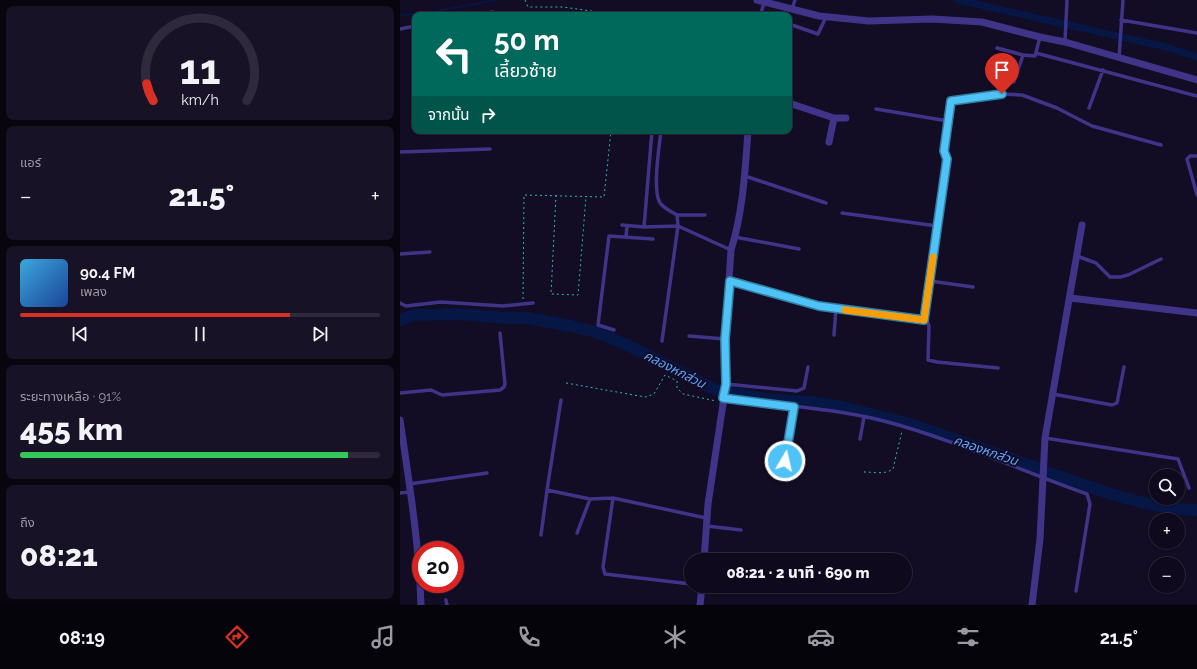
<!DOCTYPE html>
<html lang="th">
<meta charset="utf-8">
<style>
:root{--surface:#0e091c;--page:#171225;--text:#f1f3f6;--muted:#9b9aa3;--line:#2e2a3b;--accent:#d93025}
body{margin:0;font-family:Raleway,"Noto Sans Thai",sans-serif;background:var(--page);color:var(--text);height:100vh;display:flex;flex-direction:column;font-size:15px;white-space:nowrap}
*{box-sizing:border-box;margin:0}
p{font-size:13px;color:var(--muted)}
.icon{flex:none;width:22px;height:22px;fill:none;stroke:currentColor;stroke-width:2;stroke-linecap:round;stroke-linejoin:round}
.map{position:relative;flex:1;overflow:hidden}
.drawer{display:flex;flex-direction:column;gap:6px;padding:6px;background:#08050f;width:400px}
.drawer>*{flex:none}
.hud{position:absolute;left:12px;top:12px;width:380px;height:122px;border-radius:8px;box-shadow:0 1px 3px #0004,0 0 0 1px var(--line);background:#00695c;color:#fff;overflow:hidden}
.buttons{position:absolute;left:749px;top:469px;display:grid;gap:8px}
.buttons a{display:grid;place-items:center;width:36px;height:36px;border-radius:50%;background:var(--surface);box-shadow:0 1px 3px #0004,0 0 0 1px var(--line);font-size:20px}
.speed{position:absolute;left:12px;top:541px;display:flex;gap:8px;font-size:20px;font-weight:700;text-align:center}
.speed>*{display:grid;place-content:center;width:52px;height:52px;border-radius:50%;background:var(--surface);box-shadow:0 1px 3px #0004,0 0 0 1px var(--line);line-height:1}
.speed .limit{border:6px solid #d22;background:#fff;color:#111}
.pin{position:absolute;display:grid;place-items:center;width:34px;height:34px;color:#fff;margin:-41px -17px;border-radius:50% 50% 50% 0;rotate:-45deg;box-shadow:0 0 4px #0007}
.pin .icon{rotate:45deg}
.me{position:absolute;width:44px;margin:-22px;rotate:9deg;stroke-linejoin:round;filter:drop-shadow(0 0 3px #0008)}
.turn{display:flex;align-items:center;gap:14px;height:84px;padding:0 16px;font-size:18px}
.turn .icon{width:52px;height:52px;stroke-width:2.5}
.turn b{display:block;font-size:28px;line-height:34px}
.then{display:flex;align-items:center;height:38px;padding:0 16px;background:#0003;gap:8px;font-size:15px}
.big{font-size:30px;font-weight:800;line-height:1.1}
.drawer .widget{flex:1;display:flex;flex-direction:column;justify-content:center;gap:6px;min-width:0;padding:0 14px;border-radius:8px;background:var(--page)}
.drawer .dial{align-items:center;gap:0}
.dial svg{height:104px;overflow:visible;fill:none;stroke:var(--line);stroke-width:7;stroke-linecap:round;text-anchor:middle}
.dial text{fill:var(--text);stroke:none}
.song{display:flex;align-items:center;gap:12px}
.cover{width:48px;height:48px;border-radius:6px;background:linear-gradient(135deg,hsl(200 70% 55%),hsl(220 70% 35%))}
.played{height:4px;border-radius:2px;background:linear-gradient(90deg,var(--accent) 75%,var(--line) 75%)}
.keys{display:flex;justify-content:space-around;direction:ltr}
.heat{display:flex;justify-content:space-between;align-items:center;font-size:22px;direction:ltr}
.charge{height:6px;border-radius:3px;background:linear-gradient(90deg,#34c759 91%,var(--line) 0)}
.trip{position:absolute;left:284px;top:553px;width:228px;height:40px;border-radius:20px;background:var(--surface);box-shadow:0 1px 3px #0004,0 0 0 1px var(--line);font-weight:800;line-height:40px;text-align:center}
.tab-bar{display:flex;height:64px;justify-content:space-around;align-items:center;background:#06040b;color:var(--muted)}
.tab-bar .icon{width:28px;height:28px}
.tab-bar .selected{color:var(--accent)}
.tab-bar b{font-size:18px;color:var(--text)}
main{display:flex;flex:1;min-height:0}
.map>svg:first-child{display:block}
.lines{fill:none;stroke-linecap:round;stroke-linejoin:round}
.stream{stroke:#061645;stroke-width:2}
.canal{stroke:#061645;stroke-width:7}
.river{stroke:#061645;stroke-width:12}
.path{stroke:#25b9bf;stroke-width:1;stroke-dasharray:2 3;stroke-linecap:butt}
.service{stroke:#3f3488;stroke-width:3.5}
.minor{stroke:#3f3488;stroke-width:7}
.route-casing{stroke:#337fa1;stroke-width:10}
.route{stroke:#4fc3f7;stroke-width:7}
.slow{stroke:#f59e0b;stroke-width:7}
.labels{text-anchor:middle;stroke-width:4;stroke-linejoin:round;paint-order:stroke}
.water-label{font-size:13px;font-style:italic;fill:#5ea5ff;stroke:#130c25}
</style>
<main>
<section class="drawer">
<div class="widget dial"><svg viewBox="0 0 100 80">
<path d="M14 69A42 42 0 1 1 86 69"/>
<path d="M14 69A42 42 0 0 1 9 56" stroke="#d93025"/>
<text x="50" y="56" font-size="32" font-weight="700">11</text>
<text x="50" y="72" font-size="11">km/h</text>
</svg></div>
<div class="widget"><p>แอร์</p>
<div class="heat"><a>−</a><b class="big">21.5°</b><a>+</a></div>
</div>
<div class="widget">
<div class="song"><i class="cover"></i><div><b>90.4 FM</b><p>เพลง</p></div></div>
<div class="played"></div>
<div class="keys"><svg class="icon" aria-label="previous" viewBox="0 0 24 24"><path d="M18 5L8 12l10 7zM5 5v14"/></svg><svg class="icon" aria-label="pause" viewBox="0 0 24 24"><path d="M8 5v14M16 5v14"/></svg><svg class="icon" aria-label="next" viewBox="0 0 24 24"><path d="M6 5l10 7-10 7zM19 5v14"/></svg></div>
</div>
<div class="widget"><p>ระยะทางเหลือ · 91%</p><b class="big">455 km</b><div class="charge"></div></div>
<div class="widget"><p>ถึง</p><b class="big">08:21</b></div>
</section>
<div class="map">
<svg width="797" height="605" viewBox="0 0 797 605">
<rect width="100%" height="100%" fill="#130c25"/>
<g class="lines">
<path class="stream" d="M0,15L22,14L96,0"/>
<path class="canal" d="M558,0L766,47L797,57"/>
<path class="river" d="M0,320L14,315L59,314L104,318H128L171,326L196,332L236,349L316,390L367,399L411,402L438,406L510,424L640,469
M644,471C693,488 745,509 797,510"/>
<path class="path" d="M125,0L128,7H163L219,15
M156,195L151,294L178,295L186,197
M123,299L124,195L204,197L211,131
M166,383L245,397L254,394L265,375L277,381V388L283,394L316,401
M464,472C473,472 485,475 493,469L502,431"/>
<path class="service" d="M392,9L395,0
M78,15L93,12
M363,15L361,14L364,2
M721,20L797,33
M389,24L418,34L426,17
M0,29L15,26
M665,42L667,0
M597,48L623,55L635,56L640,37
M636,53L797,96
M719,58L723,0
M614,82L623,55
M689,108L703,70
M476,109L548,121
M261,131C259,148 253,186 259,201C262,208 271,211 277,215L278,226L262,341
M0,152L90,149
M797,156H790L787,159L797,195
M345,176L426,203
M442,213L537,226
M277,215H305
M222,225L244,227L278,226L331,250
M244,227L252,131
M226,237L227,226
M335,237L399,249
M0,254L30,252
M677,256L696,263L710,277H720L728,275L761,259
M330,281L419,306L524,320L528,323L529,326L528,360L537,362L598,368
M530,281L573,287
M0,303L6,306L41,302L103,306L133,303
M524,320L547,159L544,151L551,101L602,94L622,95L657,108L692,126L761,145
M214,330L198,325L209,236L253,239
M434,335L436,308
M289,336L325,339
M326,384L397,391L404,388L408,367
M0,393L31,390L42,395L100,390L104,387L105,384L100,333
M653,394L712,405L717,403L724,367
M324,398C377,405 432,408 484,421C553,439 619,470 687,494L690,504L676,591
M161,400L147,490L190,499L213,498L306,518
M645,438L778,459L789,488
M460,439L464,417
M385,461L394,407
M9,484L87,473
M0,493L11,492
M213,498L203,567L205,574L291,584
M307,526L341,530
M177,533L190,499
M141,535L147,490
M46,600L47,605"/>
<path class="minor" d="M357,0L419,16L469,21L532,19L582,22L640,37L665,42L797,80
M389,103L434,118H446
M429,142L434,118
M670,298L797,313
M0,420C9,481 19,543 21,605
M304,560L308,504L326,384L325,339L331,250C343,212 345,171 348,131
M300,605L302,586
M632,605L640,539L645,438L682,225"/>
</g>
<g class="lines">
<defs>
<path id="route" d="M385,461L394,407L323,398L326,384L325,339L330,281L419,306L524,320L547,159L544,151L551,101L602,94"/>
</defs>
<use href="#route" class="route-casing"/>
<use href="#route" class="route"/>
<path class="slow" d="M445,310L524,320L533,257"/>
</g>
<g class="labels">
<g class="water-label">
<text transform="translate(275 369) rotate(27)" y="5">คลองหกส่วน</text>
<text transform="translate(586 450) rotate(19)" y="5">คลองหกส่วน</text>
</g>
</g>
</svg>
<div class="buttons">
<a><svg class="icon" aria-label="search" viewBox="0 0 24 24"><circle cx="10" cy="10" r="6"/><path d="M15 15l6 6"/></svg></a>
<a>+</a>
<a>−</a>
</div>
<div class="speed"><div class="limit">20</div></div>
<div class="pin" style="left:602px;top:94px;background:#d93025"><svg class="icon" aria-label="arrive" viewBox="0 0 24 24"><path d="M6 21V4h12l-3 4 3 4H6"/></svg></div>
<svg class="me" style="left:385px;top:461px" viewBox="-20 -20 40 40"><circle r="17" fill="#4fc3f7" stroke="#fff" stroke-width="3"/><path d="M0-11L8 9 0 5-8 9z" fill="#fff"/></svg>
<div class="trip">08:21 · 2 นาที · 690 m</div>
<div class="hud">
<div class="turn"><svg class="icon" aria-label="left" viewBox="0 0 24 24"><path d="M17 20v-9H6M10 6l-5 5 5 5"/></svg><div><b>50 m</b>เลี้ยวซ้าย</div></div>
<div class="then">จากนั้น<svg class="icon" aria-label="right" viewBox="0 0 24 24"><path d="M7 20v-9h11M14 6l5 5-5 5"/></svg></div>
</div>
</div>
</main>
<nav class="tab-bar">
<b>08:19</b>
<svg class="icon selected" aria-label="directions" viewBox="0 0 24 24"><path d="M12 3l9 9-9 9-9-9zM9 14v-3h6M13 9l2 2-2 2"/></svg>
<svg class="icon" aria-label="music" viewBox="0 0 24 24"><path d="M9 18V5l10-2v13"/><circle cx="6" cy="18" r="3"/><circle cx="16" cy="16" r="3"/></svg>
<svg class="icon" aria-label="phone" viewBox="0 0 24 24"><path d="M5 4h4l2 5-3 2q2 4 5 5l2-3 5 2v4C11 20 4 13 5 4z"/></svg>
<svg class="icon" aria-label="climate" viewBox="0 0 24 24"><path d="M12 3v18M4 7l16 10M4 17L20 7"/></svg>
<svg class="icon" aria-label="car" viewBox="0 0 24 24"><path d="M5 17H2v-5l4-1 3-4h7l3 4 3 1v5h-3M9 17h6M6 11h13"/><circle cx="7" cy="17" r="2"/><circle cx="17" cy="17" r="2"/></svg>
<svg class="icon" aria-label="filters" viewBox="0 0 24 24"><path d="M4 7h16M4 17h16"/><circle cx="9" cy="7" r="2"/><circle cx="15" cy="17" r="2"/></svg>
<b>21.5°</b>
</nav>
